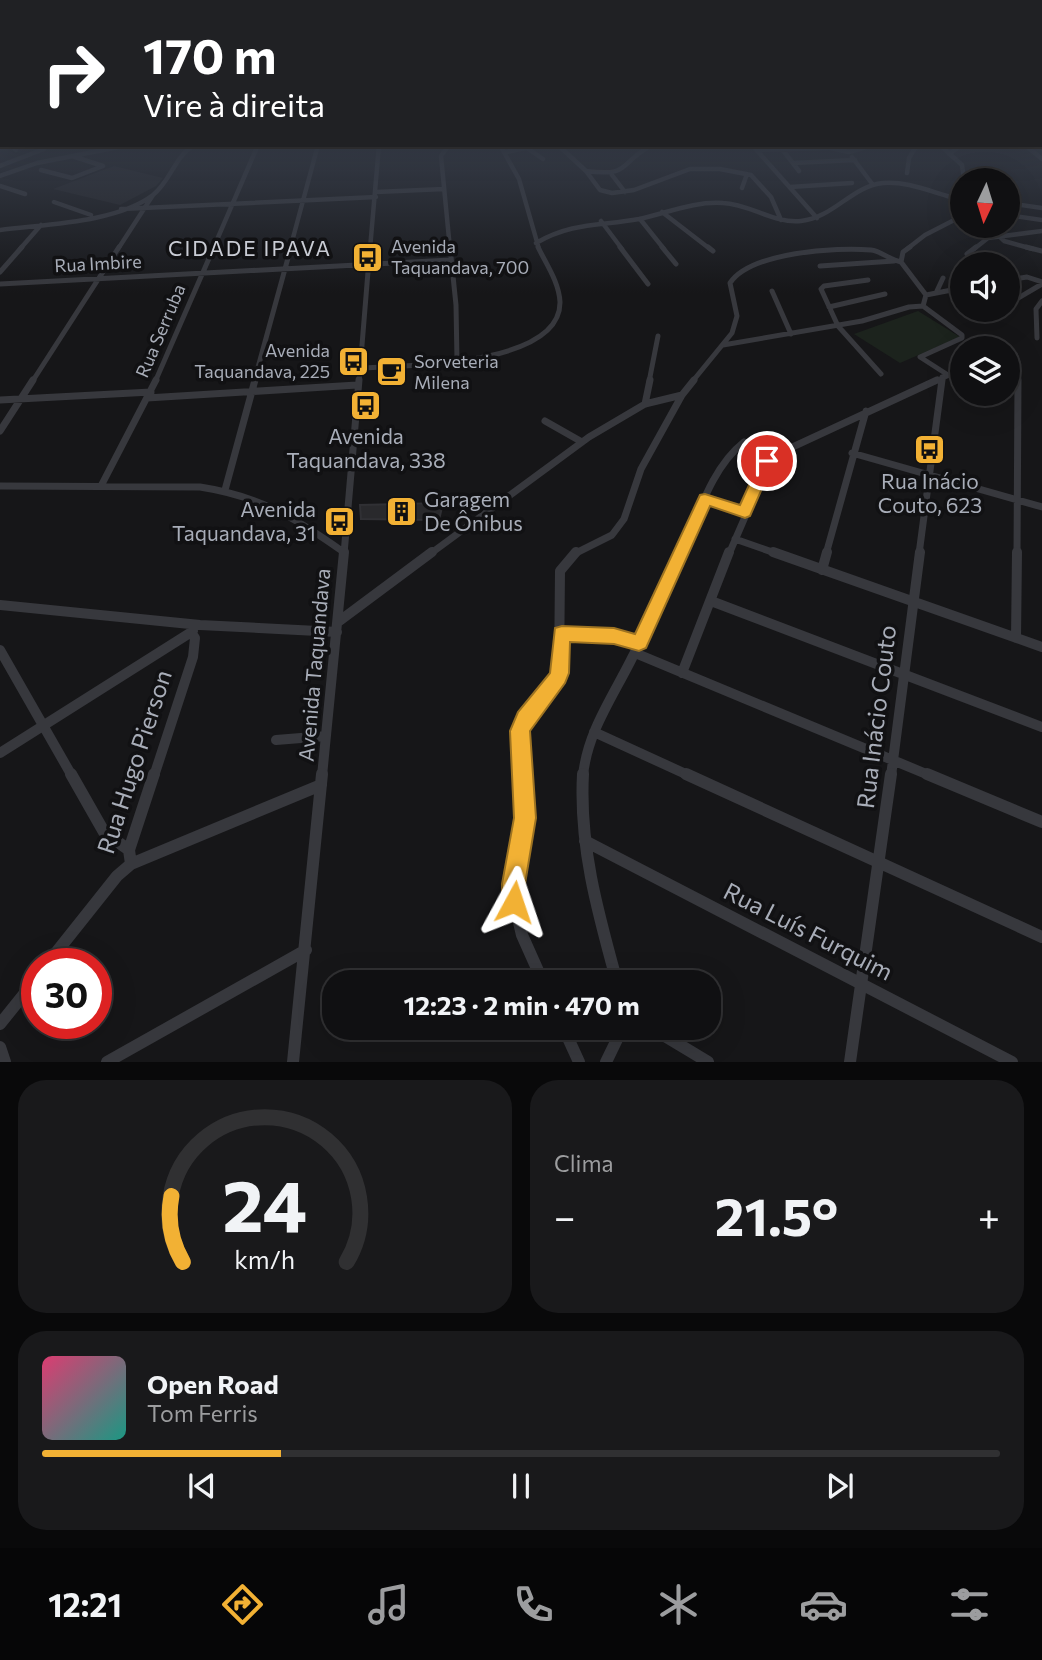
<!DOCTYPE html>
<html lang="pt">
<meta charset="utf-8">
<style>
:root{--surface:#101012;--page:#19191b;--text:#f1f3f6;--muted:#9c9d9f;--line:#303032;--accent:#f2b134}
body{margin:0;font-family:Commissioner,sans-serif;background:var(--page);color:var(--text);height:100vh;display:flex;flex-direction:column;font-size:26px;white-space:nowrap}
*{box-sizing:border-box;margin:0}
p{font-size:23px;color:var(--muted)}
.icon{flex:none;width:38px;height:38px;fill:none;stroke:currentColor;stroke-width:2;stroke-linecap:round;stroke-linejoin:round}
.map{position:relative;height:1062px;overflow:hidden}
.details{display:flex;flex-direction:column;gap:18px;padding:18px;background:#09090a;flex:1}
.details>*{flex:none}
.banner{position:absolute;left:0px;top:0px;width:1043px;height:147px;box-shadow:0 7px 28px #0002,0 0 0 2px var(--line);background:#202124;color:#fff;overflow:hidden}
.needle{width:46px;rotate:184deg}
.fabs{position:absolute;left:950px;top:168px;display:grid;gap:14px}
.fabs a{display:grid;place-items:center;width:70px;height:70px;border-radius:50%;background:var(--surface);box-shadow:0 7px 28px #0002,0 0 0 2px var(--line);font-size:35px}
.speed{position:absolute;left:21px;top:948px;display:flex;gap:14px;font-size:35px;font-weight:700;text-align:center}
.speed>*{display:grid;place-content:center;width:91px;height:91px;border-radius:50%;background:var(--surface);box-shadow:0 7px 28px #0002,0 0 0 2px var(--line);line-height:1}
.speed .limit{border:10px solid #d22;background:#fff;color:#111}
.pin{position:absolute;display:grid;place-items:center;width:60px;height:60px;color:#fff;margin:-30px;border:4px solid #fff;border-radius:50%;box-shadow:0 2px 7px #0007}
.me{position:absolute;width:77px;margin:-38px;rotate:5deg;stroke-linejoin:round;filter:drop-shadow(0 0 5px #0008)}
.turn{display:flex;align-items:center;gap:24px;height:147px;padding:0 28px;font-size:32px}
.turn .icon{width:91px;height:91px;stroke-width:2.5}
.turn b{display:block;font-size:49px;line-height:60px}
.big{font-size:52px;font-weight:700;line-height:1.1}
.details .card{flex:1;display:flex;flex-direction:column;justify-content:center;gap:10px;min-width:0;padding:0 24px;border-radius:28px;background:var(--page)}
.details .dial{align-items:center;gap:0}
.dial svg{height:182px;overflow:visible;fill:none;stroke:var(--line);stroke-width:7;stroke-linecap:round;text-anchor:middle}
.dial text{fill:var(--text);stroke:none}
.song{display:flex;align-items:center;gap:21px}
.cover{width:84px;height:84px;border-radius:10px;background:linear-gradient(135deg,hsl(340 70% 55%),hsl(170 70% 35%))}
.played{height:7px;border-radius:4px;background:linear-gradient(90deg,var(--accent) 25%,var(--line) 25%)}
.keys{display:flex;justify-content:space-around;direction:ltr}
.heat{display:flex;justify-content:space-between;align-items:center;font-size:38px;direction:ltr}
.details .tiles{flex:1;display:grid;gap:18px;grid-template-columns:1fr 1fr}
.card:last-child{grid-column:span 2}
.trip{position:absolute;left:322px;top:970px;width:399px;height:70px;border-radius:28px;background:var(--surface);box-shadow:0 7px 28px #0002,0 0 0 2px var(--line);font-weight:700;line-height:70px;text-align:center}
.tabs{display:flex;height:112px;justify-content:space-around;align-items:center;background:#060607;color:var(--muted)}
.tabs .icon{width:49px;height:49px}
.tabs .selected{color:var(--accent)}
.tabs b{font-size:32px;color:var(--text)}
.map>svg:first-child{display:block}
.built{fill:#222225}
.green{fill:#1c231d}
.building{fill:#29292c;stroke:#303034;stroke-width:2}
.lines{fill:none;stroke-linecap:round;stroke-linejoin:round}
.street-far4{stroke:#37383d;stroke-width:4.5}
.street-far3{stroke:#37383d;stroke-width:5}
.street-far2{stroke:#37383d;stroke-width:7}
.street-far1{stroke:#37383d;stroke-width:10}
.street{stroke:#37383d;stroke-width:12}
.route{fill:#f2b134;stroke:#9d7322;stroke-width:2}
.labels{text-anchor:middle;stroke-width:7;stroke-linejoin:round;paint-order:stroke}
.far-poi-label{font-size:18px;fill:#a8adb8;stroke:#111113;text-anchor:start}
.far-street-label{font-size:18px;fill:#a8adb8;stroke:#111113}
.far-quarter-label{font-size:21px;letter-spacing:2px;fill:#c9ccd4;stroke:#111113}
.poi-label{font-size:21px;fill:#a8adb8;stroke:#111113}
.street-label{font-size:21px;fill:#a8adb8;stroke:#111113}
.near-street-label{font-size:24px;fill:#a8adb8;stroke:#111113}
</style>
<div class="map">
<svg width="1042" height="1062" viewBox="0 0 1042 1062">
<rect width="100%" height="100%" fill="#161618"/>
<path class="built" d="M114,166L163,178L156,186L120,205L53,189Z"/>
<path class="green" d="M918,311L960,337L900,363L854,334Z"/>
<path class="building" d="M443,503L439,520L361,519L360,505Z"/>
<g class="lines">
<path class="street-far4" d="M11,145L16,150
M449,145L441,156L450,249
M500,145L519,179L539,249
M558,145L586,171L600,190L612,193L634,190L690,169H720L751,175L771,197L781,220
M752,145L817,218
M940,145L962,165L964,180
M1025,145L1042,159
M826,147L849,152L873,145
M527,148L543,159
M782,149L799,171
M757,150L828,148
M506,152L539,145
M949,154L962,145
M852,157L873,185
M793,163L855,160
M0,166L44,149
M41,170L72,178L103,166L75,157
M586,171C632,177 618,163 652,145
M907,173L909,158L917,145
M612,175L625,192
M0,176L37,163L129,145
M962,183L951,197L962,207
M0,186L25,194
M790,187L852,183
M742,188L747,174
M376,192L444,189
M54,202L91,215
M1008,203L1042,208
M121,209L376,197
M662,212L710,249
M1008,215L1042,220
M640,219L664,249
M601,221L622,249
M0,230C45,224 116,223 153,195C171,181 174,157 194,145
M1000,237L1004,241L1033,249
M536,243C572,222 601,226 639,219C667,213 694,201 723,203C750,204 774,224 801,221C833,218 852,186 883,183C906,181 929,191 951,197
M20,249L41,225
M118,249L153,195
M213,249L258,145
M290,249L318,145
M370,249L379,145
M907,249L925,235L962,216
M974,249L988,238L1042,231"/>
<path class="street-far3" d="M450,247L456,305L457,361
M620,247L648,284
M662,247L676,264
M708,247L713,251
M910,247L903,252L901,262L926,295L923,306
M1026,247L1042,251
M967,254L976,247
M820,266L894,261
M0,272L22,247
M868,280L824,286L821,289L838,326L881,374
M1008,280L1027,277L1042,282
M0,284L450,260
M1008,290L1016,284V278
M772,291L791,334
M936,293L943,278
M926,295L962,288
M1008,304L1042,284
M923,306L962,335V338L920,357L948,375
M829,307L885,294
M993,313L998,310
M1037,338L1036,309L1042,301
M723,345L862,321L909,307L923,306
M1008,351L1015,354L1018,362V382
M359,368C402,366 561,367 560,302C559,282 546,264 538,247
M32,382L119,247
M155,382L214,247
M254,382L291,247
M359,382L370,247
M649,382L658,336
M692,382L732,333L737,316L730,283C751,252 836,247 871,250C881,251 890,260 901,262
M934,382L962,369
M941,382L942,377"/>
<path class="street-far2" d="M147,398L357,385
M0,400L151,392
M645,404L650,380
M545,421L582,442
M0,431L33,380
M852,453L1042,507
M0,486L200,487C259,496 294,517 342,551
M101,486L156,380
M225,490L255,380
M705,499L745,512
M735,539L778,554
M344,554L359,380
M430,554L589,437L645,404L682,395
M574,554L612,535L624,519L641,469L682,395L694,380
M681,554C698,516 711,468 744,442
M729,554L771,457L937,380
M826,554L866,411
M919,554L942,380
M1017,554L1018,380"/>
<path class="street-far1" d="M773,552L1042,647
M822,570L827,552
M711,601L1042,727
M0,605L200,625L337,632
M338,622L432,552
M562,634L614,636L639,643
M1016,638L1017,552
M0,650L72,776
M635,653L931,776
M682,673L729,552
M594,732L690,776
M276,740L326,736
M0,753L193,631
M154,776L193,657L195,638L191,632
M322,776L344,552
M520,776L518,750L520,730L528,715L559,673L560,571L576,552
M583,776C587,732 614,695 633,656C651,622 666,587 682,552
M891,776L920,552"/>
<path class="street" d="M71,774L104,832L129,850
M520,774L525,825L514,876L513,897L522,935L543,982
M583,774C579,846 598,913 617,982
M686,774L1042,937
M927,774L1042,822
M585,841L1012,1062
M131,864L321,785
M47,964L117,876L131,864L129,850L154,774
M0,1024L37,978
M563,1027L579,1062
M650,1027L708,1062
M0,1047L5,1062
M107,1062L306,950
M293,1062L322,774
M606,1062L623,1027
M850,1062L891,774"/>
</g>
<linearGradient id="sky" x2="0" y2="1"><stop stop-color="#0c0c0d"/><stop offset="0.49" stop-color="#363c48"/><stop offset="1" stop-color="#363c48" stop-opacity="0"/></linearGradient>
<rect width="1042" height="293" fill="url(#sky)"/>
<path class="route" d="M767,456L774,461L750,516L745,518L710,506L646,648L639,651L614,644L570,642L569,673L565,683L530,731L536,818L525,884L526,902L522,910L514,914L505,910L502,902V884L514,818L510,731L518,712L550,673L555,628L562,626L614,628L635,634L700,495L705,494L740,505L760,461Z"/>
<defs>
<symbol id="bus-square" viewBox="-11 -11 22 22"><rect x="-9" y="-9" width="18" height="18" rx="4" fill="#f2b134" stroke="#111113"/><path d="M-5-6H5V4H4V6H2V4H-2V6H-4V4H-5ZM-3.5-4V0h7V-4ZM-3.5 1.2v1.5H-2V1.2ZM2 1.2v1.5H3.5V1.2Z" fill="#111"/></symbol>
<symbol id="cafe-square" viewBox="-11 -11 22 22"><rect x="-9" y="-9" width="18" height="18" rx="4" fill="#f2b134" stroke="#111113"/><path d="M-5.5-4.5H6V0H3Q3 3.5 0 3.5H-2.5Q-5.5 3.5-5.5 0ZM3-3.2v2h1.7v-2ZM-6 4.5H4V6H-6Z" fill="#111"/></symbol>
<symbol id="building-square" viewBox="-11 -11 22 22"><rect x="-9" y="-9" width="18" height="18" rx="4" fill="#f2b134" stroke="#111113"/><path d="M-4-6H4V6H1V3H-1V6H-4ZM-2.5-4.3h1.7v1.8h-1.7ZM.8-4.3h1.7v1.8H.8ZM-2.5-1h1.7V.8h-1.7ZM.8-1h1.7V.8H.8Z" fill="#111"/></symbol>
</defs>
<g fill-rule="evenodd">
<use href="#bus-square" x="350" y="240" width="35" height="35"/>
<use href="#bus-square" x="336" y="344" width="35" height="35"/>
<use href="#cafe-square" x="374" y="354" width="35" height="35"/>
<use href="#bus-square" x="348" y="388" width="35" height="35"/>
<use href="#bus-square" x="912" y="432" width="35" height="35"/>
<use href="#building-square" x="384" y="494" width="35" height="35"/>
<use href="#bus-square" x="322" y="504" width="35" height="35"/>
</g>
<g class="labels">
<g class="far-poi-label">
<text x="391" y="253">Avenida<tspan x="391" dy="21">Taquandava, 700</tspan></text>
<text x="330" y="357" text-anchor="end">Avenida<tspan x="330" dy="21">Taquandava, 225</tspan></text>
<text x="414" y="368">Sorveteria<tspan x="414" dy="21">Milena</tspan></text>
</g>
<g class="far-street-label">
<text transform="translate(98 264) rotate(-3)" y="6">Rua Imbire</text>
<text transform="translate(161 331) rotate(-67)" y="6">Rua Serruba</text>
</g>
<g class="far-quarter-label">
<text x="250" y="256">CIDADE IPAVA</text>
</g>
<g class="poi-label">
<text x="366" y="444">Avenida<tspan x="366" dy="24">Taquandava, 338</tspan></text>
<text x="930" y="489">Rua Inácio<tspan x="930" dy="24">Couto, 623</tspan></text>
<text x="424" y="507" text-anchor="start">Garagem<tspan x="424" dy="24">De Ônibus</tspan></text>
<text x="316" y="517" text-anchor="end">Avenida<tspan x="316" dy="24">Taquandava, 31</tspan></text>
</g>
<g class="street-label">
<text transform="translate(315 665) rotate(-85)" y="7">Avenida Taquandava</text>
</g>
<g class="near-street-label">
<text transform="translate(877 717) rotate(-83)" y="8">Rua Inácio Couto</text>
<text transform="translate(135 762) rotate(-72)" y="8">Rua Hugo Pierson</text>
<text transform="translate(808 932) rotate(27)" y="8">Rua Luís Furquim</text>
</g>
</g>
</svg>
<div class="fabs">
<a><svg class="needle" viewBox="-14 -14 28 28"><path d="M0-13l5 13h-10z" fill="#e53935"/><path d="M0 13l5-13h-10z" fill="#9c9d9f"/></svg></a>
<a><svg class="icon" aria-label="sound" viewBox="0 0 24 24"><path d="M4 9h4l5-4v14l-5-4H4zM17 9q2 3 0 6"/></svg></a>
<a><svg class="icon" aria-label="layers" viewBox="0 0 24 24"><path d="M12 4l9 5-9 5-9-5zM3 14l9 5 9-5"/></svg></a>
</div>
<div class="speed"><div class="limit">30</div></div>
<div class="pin" style="left:767px;top:461px;background:#d93025"><svg class="icon" aria-label="arrive" viewBox="0 0 24 24"><path d="M6 21V4h12l-3 4 3 4H6"/></svg></div>
<svg class="me" style="left:514px;top:902px" viewBox="-20 -20 40 40"><path d="M0-17L14 15 0 8-14 15z" fill="#f2b134" stroke="#fff" stroke-width="4"/></svg>
<div class="trip">12:23 · 2 min · 470 m</div>
<div class="banner">
<div class="turn"><svg class="icon" aria-label="right" viewBox="0 0 24 24"><path d="M7 20v-9h11M14 6l5 5-5 5"/></svg><div><b>170 m</b>Vire à direita</div></div>
</div>
</div>
<section class="details">
<div class="tiles">
<div class="card dial"><svg viewBox="0 0 100 80">
<path d="M14 69A42 42 0 1 1 86 69"/>
<path d="M14 69A42 42 0 0 1 9 40" stroke="#f2b134"/>
<text x="50" y="56" font-size="32" font-weight="700">24</text>
<text x="50" y="72" font-size="11">km/h</text>
</svg></div>
<div class="card"><p>Clima</p>
<div class="heat"><a>−</a><b class="big">21.5°</b><a>+</a></div>
</div>
<div class="card">
<div class="song"><i class="cover"></i><div><b>Open Road</b><p>Tom Ferris</p></div></div>
<div class="played"></div>
<div class="keys"><svg class="icon" aria-label="previous" viewBox="0 0 24 24"><path d="M18 5L8 12l10 7zM5 5v14"/></svg><svg class="icon" aria-label="pause" viewBox="0 0 24 24"><path d="M8 5v14M16 5v14"/></svg><svg class="icon" aria-label="next" viewBox="0 0 24 24"><path d="M6 5l10 7-10 7zM19 5v14"/></svg></div>
</div>
</div>
</section>
<nav class="tabs">
<b>12:21</b>
<svg class="icon selected" aria-label="directions" viewBox="0 0 24 24"><path d="M12 3l9 9-9 9-9-9zM9 14v-3h6M13 9l2 2-2 2"/></svg>
<svg class="icon" aria-label="music" viewBox="0 0 24 24"><path d="M9 18V5l10-2v13"/><circle cx="6" cy="18" r="3"/><circle cx="16" cy="16" r="3"/></svg>
<svg class="icon" aria-label="phone" viewBox="0 0 24 24"><path d="M5 4h4l2 5-3 2q2 4 5 5l2-3 5 2v4C11 20 4 13 5 4z"/></svg>
<svg class="icon" aria-label="climate" viewBox="0 0 24 24"><path d="M12 3v18M4 7l16 10M4 17L20 7"/></svg>
<svg class="icon" aria-label="car" viewBox="0 0 24 24"><path d="M5 17H2v-5l4-1 3-4h7l3 4 3 1v5h-3M9 17h6M6 11h13"/><circle cx="7" cy="17" r="2"/><circle cx="17" cy="17" r="2"/></svg>
<svg class="icon" aria-label="filters" viewBox="0 0 24 24"><path d="M4 7h16M4 17h16"/><circle cx="9" cy="7" r="2"/><circle cx="15" cy="17" r="2"/></svg>
</nav>
